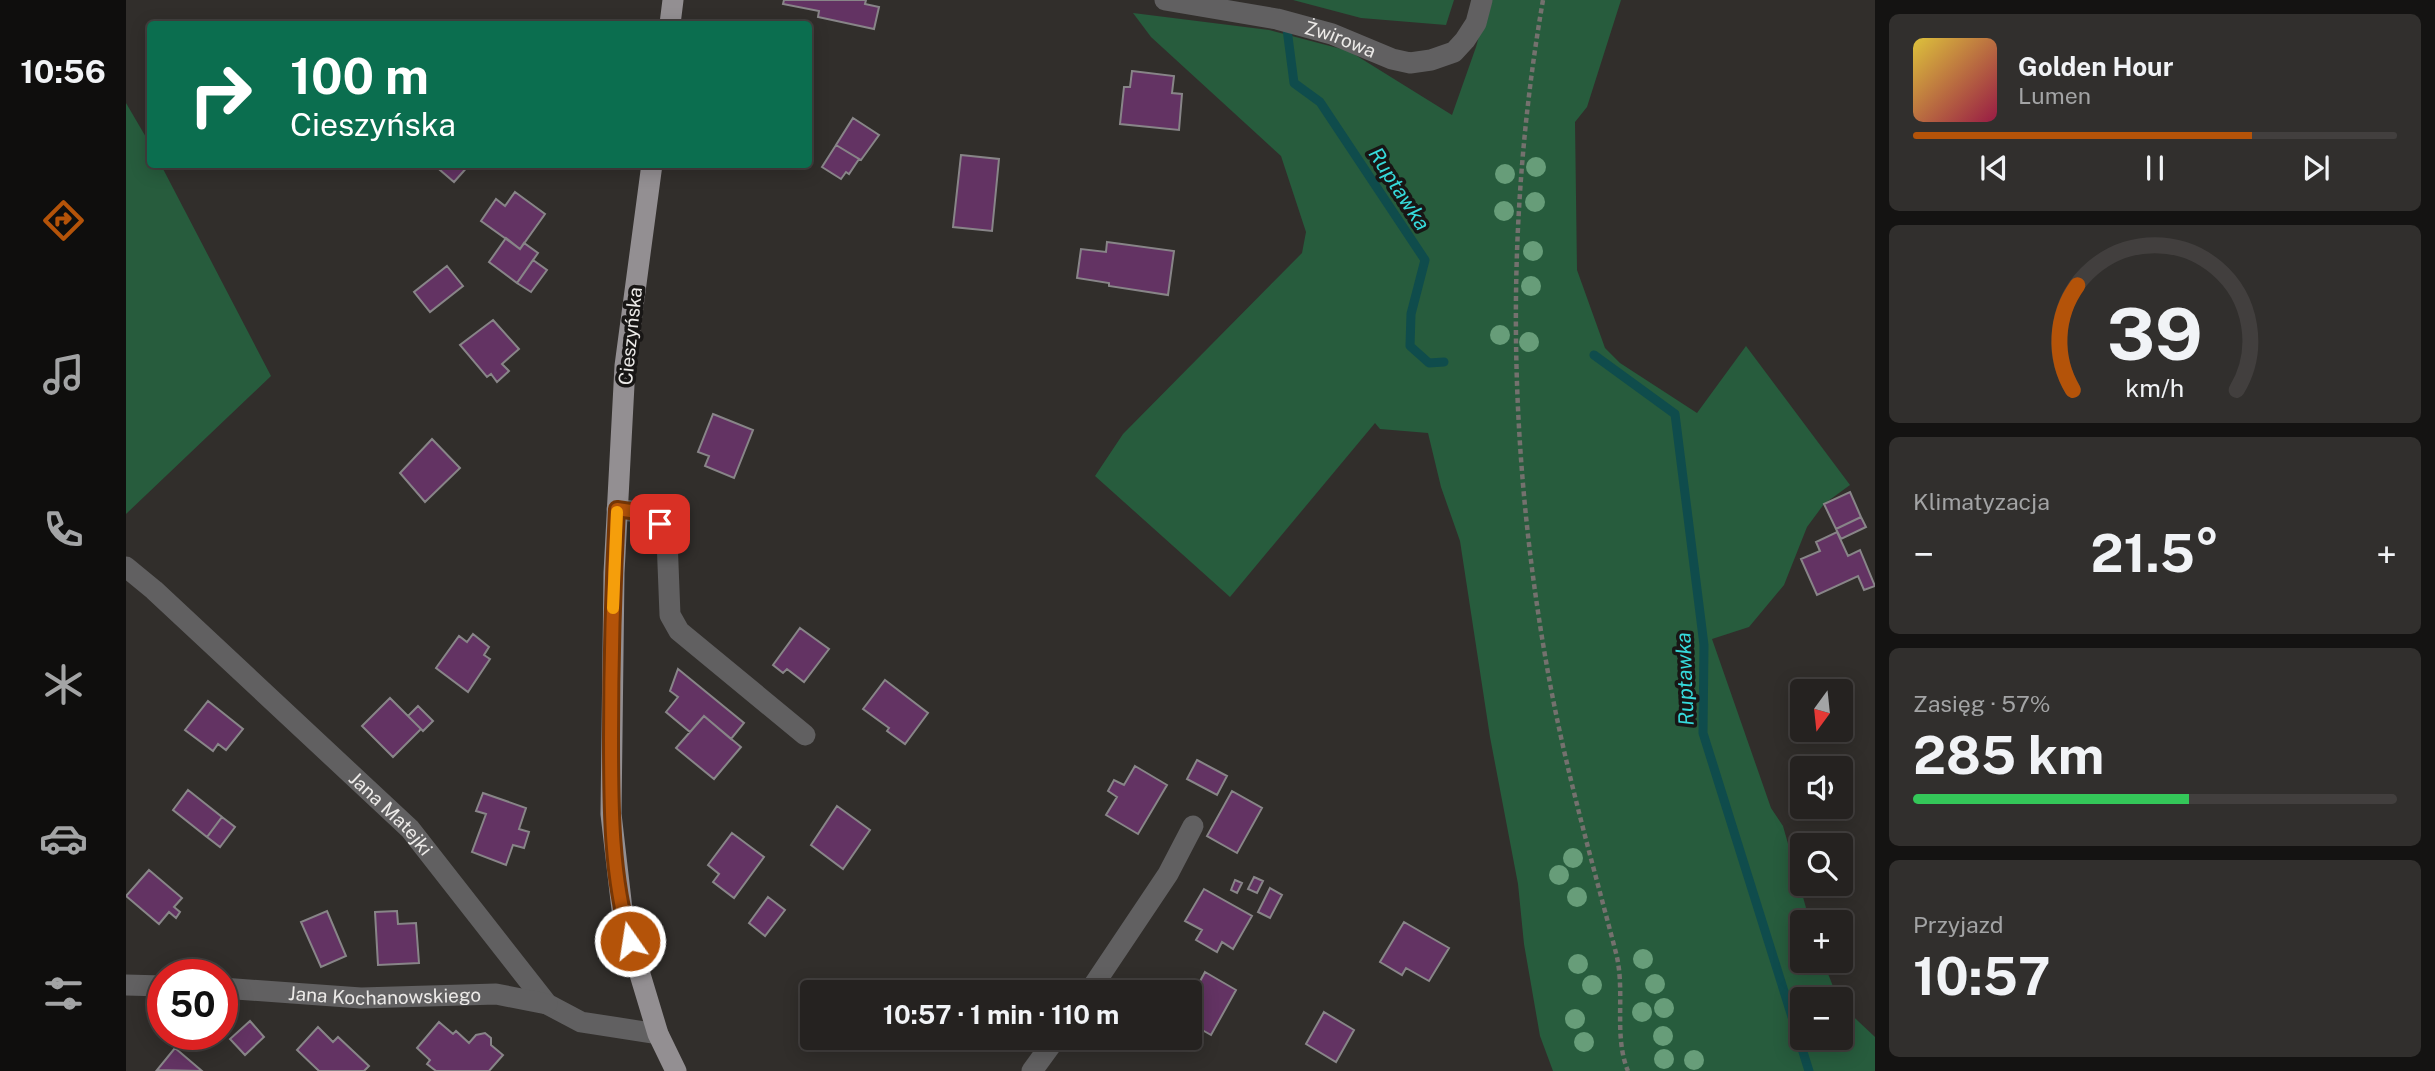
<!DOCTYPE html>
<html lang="pl">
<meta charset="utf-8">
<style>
:root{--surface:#252220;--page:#312f2d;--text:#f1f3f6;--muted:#a3a4a5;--line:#423f3e;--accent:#b45309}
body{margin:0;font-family:"Public Sans",sans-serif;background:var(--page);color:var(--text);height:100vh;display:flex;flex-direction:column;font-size:26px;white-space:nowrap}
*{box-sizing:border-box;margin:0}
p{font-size:23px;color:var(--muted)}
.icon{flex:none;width:38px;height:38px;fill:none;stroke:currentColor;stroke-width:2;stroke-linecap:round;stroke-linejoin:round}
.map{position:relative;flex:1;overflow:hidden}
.details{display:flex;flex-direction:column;gap:14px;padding:14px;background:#141312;width:560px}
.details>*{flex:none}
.hud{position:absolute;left:21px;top:21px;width:665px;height:147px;border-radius:7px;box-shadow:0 4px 18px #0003,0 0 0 2px var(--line);background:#0b6e4f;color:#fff;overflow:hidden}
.needle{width:46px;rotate:195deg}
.fabs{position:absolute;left:1664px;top:679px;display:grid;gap:14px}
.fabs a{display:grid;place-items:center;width:63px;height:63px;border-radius:7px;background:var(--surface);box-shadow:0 4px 18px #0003,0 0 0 2px var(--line);font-size:35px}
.speed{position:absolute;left:21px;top:959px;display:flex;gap:14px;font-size:35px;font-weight:700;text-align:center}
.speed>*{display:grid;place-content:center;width:91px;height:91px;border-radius:50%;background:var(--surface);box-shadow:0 4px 18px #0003,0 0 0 2px var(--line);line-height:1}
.speed .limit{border:10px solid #d22;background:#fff;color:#111}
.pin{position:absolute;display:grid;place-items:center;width:60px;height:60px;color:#fff;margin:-30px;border-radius:14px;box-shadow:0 4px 10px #0006}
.me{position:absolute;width:77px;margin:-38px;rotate:347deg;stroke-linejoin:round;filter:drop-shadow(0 0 5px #0008)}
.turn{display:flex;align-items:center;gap:24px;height:147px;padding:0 28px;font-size:32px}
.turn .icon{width:91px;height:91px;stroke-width:2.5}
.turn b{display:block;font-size:49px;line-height:60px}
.big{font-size:52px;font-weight:700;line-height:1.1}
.details .tile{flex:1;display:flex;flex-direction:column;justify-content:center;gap:10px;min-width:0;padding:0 24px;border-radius:10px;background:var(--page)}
.details .dial{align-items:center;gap:0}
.dial svg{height:182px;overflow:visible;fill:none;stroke:var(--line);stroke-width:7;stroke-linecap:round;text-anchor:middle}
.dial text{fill:var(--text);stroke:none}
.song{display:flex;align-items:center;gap:21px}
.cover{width:84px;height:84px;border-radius:10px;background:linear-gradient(135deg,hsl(50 70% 55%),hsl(340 70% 35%))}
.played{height:7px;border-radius:4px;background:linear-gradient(90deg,var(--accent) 70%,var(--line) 70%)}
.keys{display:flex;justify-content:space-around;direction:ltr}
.heat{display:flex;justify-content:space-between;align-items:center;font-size:38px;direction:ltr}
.charge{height:10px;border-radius:5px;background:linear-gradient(90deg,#34c759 57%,var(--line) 0)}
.trip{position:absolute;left:674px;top:980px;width:402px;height:70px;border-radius:7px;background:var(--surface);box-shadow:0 4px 18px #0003,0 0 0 2px var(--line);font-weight:700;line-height:70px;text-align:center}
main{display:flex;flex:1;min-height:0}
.tabs{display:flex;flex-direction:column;width:126px;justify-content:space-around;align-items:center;background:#0f0e0d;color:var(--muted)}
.tabs .icon{width:49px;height:49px}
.tabs .active{color:var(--accent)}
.tabs b{font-size:32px;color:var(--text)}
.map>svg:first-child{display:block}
.green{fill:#275c3d}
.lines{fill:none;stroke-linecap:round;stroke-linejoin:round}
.stream{stroke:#0f4c4c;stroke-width:9}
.building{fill:#633363;stroke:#888588;stroke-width:2}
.path{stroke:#74716e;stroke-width:4.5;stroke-dasharray:5 3.5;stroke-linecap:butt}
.minor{stroke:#616061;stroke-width:21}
.major{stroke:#938f92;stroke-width:21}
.tree{fill:#679d79}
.route-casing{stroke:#753606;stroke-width:18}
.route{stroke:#b45309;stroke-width:12}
.slow{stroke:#f59e0b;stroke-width:12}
.labels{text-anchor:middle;stroke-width:7;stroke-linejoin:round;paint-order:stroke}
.street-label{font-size:19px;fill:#eceae8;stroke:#181615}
.water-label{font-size:21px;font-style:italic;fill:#36dadb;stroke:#181615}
</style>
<main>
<nav class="tabs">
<b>10:56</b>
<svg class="icon active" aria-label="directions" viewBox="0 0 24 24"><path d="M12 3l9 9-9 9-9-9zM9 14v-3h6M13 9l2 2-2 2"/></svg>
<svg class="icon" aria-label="music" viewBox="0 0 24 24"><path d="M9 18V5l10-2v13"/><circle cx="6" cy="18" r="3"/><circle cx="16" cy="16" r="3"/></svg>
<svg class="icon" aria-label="phone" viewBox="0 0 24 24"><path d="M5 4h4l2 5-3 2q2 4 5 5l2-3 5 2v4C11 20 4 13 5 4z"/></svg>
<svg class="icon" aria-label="climate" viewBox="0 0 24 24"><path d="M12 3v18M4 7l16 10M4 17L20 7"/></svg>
<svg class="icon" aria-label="car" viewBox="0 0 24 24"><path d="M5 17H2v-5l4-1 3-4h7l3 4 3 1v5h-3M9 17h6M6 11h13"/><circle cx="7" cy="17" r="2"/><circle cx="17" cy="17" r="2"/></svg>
<svg class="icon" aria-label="filters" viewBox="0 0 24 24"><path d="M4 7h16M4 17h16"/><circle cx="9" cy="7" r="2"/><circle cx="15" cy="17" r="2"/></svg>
</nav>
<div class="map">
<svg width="1749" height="1071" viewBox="0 0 1749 1071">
<rect width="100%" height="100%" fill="#312e2b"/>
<path class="green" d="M1167,0H1328L1320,25L1235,18Z
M1363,0H1495L1461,107L1449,122L1451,270L1479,348L1494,363L1571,413L1620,346L1724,485L1698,504L1681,527L1658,585L1623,627L1586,639L1645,808L1657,826L1684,922H1676V961H1697L1712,999H1676V1038H1715V1005L1749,1037V1071H1427L1414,1036L1398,944L1392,884L1364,737L1334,541L1315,487L1302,433L1254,429L1249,423L1104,597L969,476L997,434L1176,253L1180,232L1155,156L1025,37L1007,13L1143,30L1223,51L1326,115L1350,47Z
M0,103L24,144V164L35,165L145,376L0,514Z"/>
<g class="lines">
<path class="stream" d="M1161,29L1168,83L1194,102L1299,260L1285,314L1284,346L1303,363L1318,362
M1468,355L1549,414L1578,645L1577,733L1683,1071"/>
</g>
<path class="building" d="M658,0H740L739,4L753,7L748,29L692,17L693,11L657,4Z
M1006,71L1048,76L1046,93L1056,94L1053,130L994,124L998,87H1004Z
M727,118L753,135L735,160L710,145Z
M710,145L733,159L723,174L720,172L715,179L696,167Z
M835,155L873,159L866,231L827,227Z
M307,164H344L328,182Z
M389,192L419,214L394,249L355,221L370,199L379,206Z
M380,238L394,249L398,243L412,253L391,283L363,262Z
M981,242L1048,251L1042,295L983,286V283L951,278L955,249L980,252Z
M407,260L421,270L405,292L391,283Z
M321,266L337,286L304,312L288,292Z
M367,320L393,349L376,364L383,371L371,382L365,374L361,377L334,345Z
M587,414L627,430L608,478L579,466L583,456L572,452Z
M306,439L334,468L299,502L274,473Z
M1724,492L1735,517L1710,529L1698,504Z
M1735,517L1740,527L1715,539L1710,529Z
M1711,532L1722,556L1734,550L1749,586L1738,590L1732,576L1691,595L1675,559L1694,551L1690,542Z
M674,628L703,649L678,682L661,669L657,673L647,665Z
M347,634L363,647L358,655L364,659L342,692L310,668L333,636L341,642Z
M552,669L618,723L605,739L578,716L564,732L540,712L552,697L544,691Z
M759,680L802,713L779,744L761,731L763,728L737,709Z
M264,698L295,729L267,757L236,726Z
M82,701L117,729L100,750L92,744L87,751L59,730Z
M292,706L307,721L297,731L282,716Z
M578,716L615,747L588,779L550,748Z
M1071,760L1101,776L1091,795L1061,779Z
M1009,766L1041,785L1012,834L980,815L991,797L982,791L988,780L998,785Z
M62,790L96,817L81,837L47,810Z
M1106,791L1136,808L1111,853L1081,836Z
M357,793L400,808L393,829L403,832L398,848L387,845L380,865L346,852L360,814L350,811Z
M711,806L744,830L717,869L685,845Z
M96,817L109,827L94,847L81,837Z
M606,833L638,857L608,898L587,882L593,874L582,865Z
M23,870L56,898L48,907L54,912L50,918L43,912L33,924L0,896Z
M1128,877L1137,881L1131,893L1122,889Z
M1109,880L1116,883L1111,893L1105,890Z
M1144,888L1156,895L1144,918L1132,912Z
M1078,889L1126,916L1107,949L1096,942L1091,952L1070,940L1076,930L1059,921Z
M642,897L659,910L639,936L623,923Z
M201,911L220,956L195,967L175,922Z
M271,911L272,924L290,923L293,963L252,965L249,912Z
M1278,922L1323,948L1303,981L1280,968L1276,975L1254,962Z
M1079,972L1110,990L1085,1035L1064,1023V1000Z
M1198,1012L1228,1030L1210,1062L1180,1044Z
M124,1021L138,1037L119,1055L104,1039Z
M313,1022L327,1034L330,1031L343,1043L350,1035L359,1033L365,1038V1045L377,1055L363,1071H310L301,1064L304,1060L291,1048Z
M192,1027L207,1042L212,1037L243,1066L238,1071H193L171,1050Z
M49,1048L76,1071L31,1070Z"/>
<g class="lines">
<path class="path" d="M1417,0C1378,224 1382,454 1423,678C1440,771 1466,861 1490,953C1500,992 1487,1035 1502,1071"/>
<g class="minor">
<path id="s1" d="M1039,0L1151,19L1206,34L1266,59L1284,63L1305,60L1328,52L1339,40L1350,23L1356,0"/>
<path d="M491,509L518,513L534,524L541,539L544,615L553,631L679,735"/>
<path id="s2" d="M0,567L28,590L284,829L421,1004L455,1022L532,1034"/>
<path d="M0,985L37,986"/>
<path id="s3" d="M96,988L235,998L370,994L421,1004"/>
<path d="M963,992L1042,874L1067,826"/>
<path d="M906,1071L930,1038"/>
</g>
<path class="major" d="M544,24L547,0
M526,164L499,366L488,573L485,814L497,918L532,1034L550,1071"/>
</g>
<g class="tree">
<circle cx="1410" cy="167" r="10"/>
<circle cx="1379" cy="174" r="10"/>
<circle cx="1409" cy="202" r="10"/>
<circle cx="1378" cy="211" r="10"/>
<circle cx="1407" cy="251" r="10"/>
<circle cx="1405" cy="286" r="10"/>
<circle cx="1374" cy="335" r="10"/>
<circle cx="1403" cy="342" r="10"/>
<circle cx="1447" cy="858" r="10"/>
<circle cx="1433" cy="875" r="10"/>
<circle cx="1451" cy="897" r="10"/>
<circle cx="1517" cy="959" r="10"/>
<circle cx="1452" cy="964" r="10"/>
<circle cx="1529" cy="984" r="10"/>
<circle cx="1466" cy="985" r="10"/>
<circle cx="1538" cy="1008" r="10"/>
<circle cx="1516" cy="1012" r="10"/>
<circle cx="1449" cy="1019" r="10"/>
<circle cx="1537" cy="1036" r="10"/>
<circle cx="1458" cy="1042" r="10"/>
<circle cx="1538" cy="1059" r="10"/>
<circle cx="1568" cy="1060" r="10"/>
</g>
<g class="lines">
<defs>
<path id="route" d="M504,941C485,876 485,806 485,739C485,663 487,586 491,509L518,513L534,524"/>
</defs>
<use href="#route" class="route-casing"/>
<use href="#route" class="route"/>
<path class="slow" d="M487,608L491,512"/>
</g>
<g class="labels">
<g class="street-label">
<text dy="7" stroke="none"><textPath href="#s1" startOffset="180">Żwirowa</textPath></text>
<text transform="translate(504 336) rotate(-84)" y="7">Cieszyńska</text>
<text dy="7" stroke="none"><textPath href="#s2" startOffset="362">Jana Matejki</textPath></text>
<text dy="7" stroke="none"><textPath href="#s3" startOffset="163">Jana Kochanowskiego</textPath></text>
</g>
<g class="water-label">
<text transform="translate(1273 189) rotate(57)" y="7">Ruptawka</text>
<text transform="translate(1559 679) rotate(-92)" y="7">Ruptawka</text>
</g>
</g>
</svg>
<div class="fabs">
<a><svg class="needle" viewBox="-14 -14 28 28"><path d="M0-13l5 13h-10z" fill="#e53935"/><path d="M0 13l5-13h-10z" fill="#a3a4a5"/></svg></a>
<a><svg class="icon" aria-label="sound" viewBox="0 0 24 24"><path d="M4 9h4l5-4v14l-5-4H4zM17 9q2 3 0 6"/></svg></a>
<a><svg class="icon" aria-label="search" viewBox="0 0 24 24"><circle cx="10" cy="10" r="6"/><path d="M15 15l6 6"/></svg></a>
<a>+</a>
<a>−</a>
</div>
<div class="speed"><div class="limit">50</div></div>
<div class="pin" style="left:534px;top:524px;background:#d93025"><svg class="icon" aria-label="arrive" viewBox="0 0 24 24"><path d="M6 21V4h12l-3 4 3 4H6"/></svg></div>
<svg class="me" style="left:504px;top:941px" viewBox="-20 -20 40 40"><circle r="17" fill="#b45309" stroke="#fff" stroke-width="3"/><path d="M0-11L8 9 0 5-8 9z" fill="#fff"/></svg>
<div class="trip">10:57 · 1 min · 110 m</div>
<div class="hud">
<div class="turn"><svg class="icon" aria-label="right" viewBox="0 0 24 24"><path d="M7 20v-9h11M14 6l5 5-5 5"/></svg><div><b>100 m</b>Cieszyńska</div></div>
</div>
</div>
<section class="details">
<div class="tile">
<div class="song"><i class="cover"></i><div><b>Golden Hour</b><p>Lumen</p></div></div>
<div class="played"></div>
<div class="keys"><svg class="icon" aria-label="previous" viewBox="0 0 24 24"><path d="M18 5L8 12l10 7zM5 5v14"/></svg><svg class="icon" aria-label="pause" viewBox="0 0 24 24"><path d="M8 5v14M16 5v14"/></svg><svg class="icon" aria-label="next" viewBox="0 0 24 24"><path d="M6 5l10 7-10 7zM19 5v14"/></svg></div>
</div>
<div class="tile dial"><svg viewBox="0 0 100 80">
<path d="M14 69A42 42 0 1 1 86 69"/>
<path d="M14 69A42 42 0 0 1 16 23" stroke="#b45309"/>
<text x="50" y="56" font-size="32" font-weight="700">39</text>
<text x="50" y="72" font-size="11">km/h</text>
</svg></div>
<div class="tile"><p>Klimatyzacja</p>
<div class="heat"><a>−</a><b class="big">21.5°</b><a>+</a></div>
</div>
<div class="tile"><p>Zasięg · 57%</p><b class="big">285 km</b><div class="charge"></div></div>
<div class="tile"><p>Przyjazd</p><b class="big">10:57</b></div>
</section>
</main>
